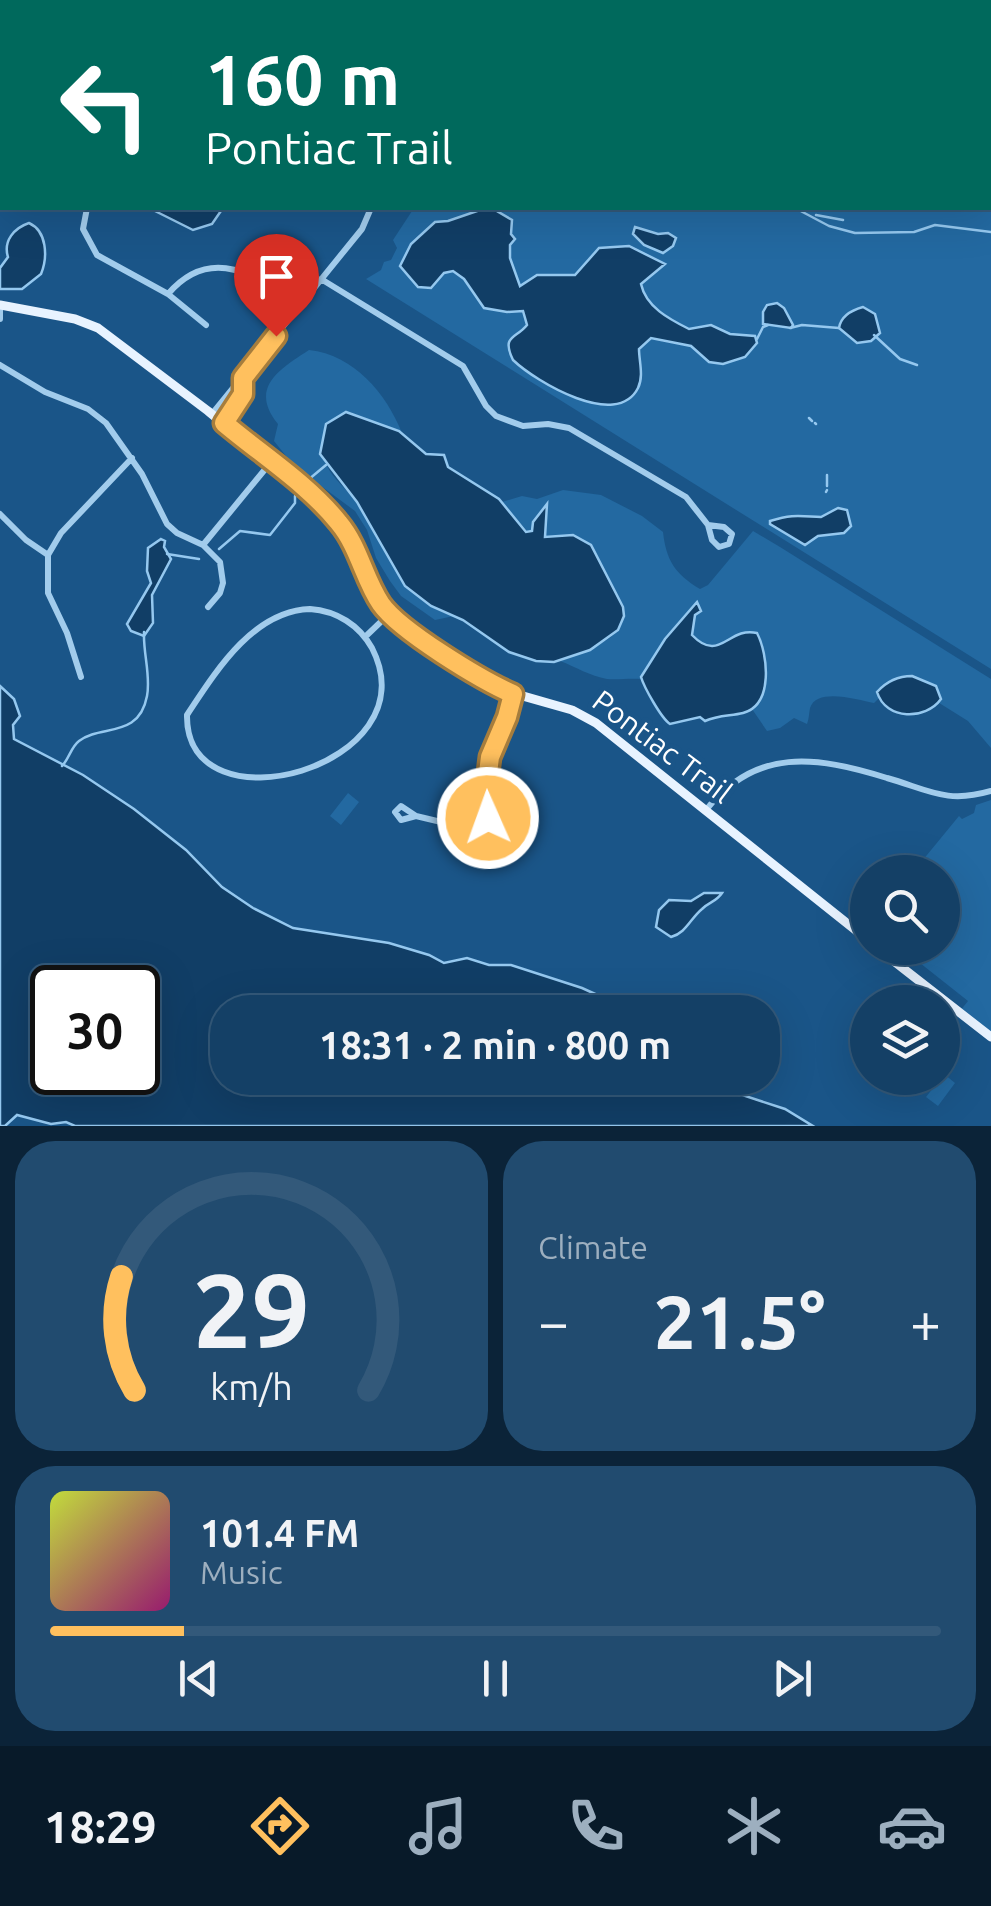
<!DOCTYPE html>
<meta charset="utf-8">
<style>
:root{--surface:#144066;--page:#214b6f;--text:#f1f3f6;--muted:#9dafbf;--line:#33597a;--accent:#ffc05e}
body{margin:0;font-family:Ubuntu,sans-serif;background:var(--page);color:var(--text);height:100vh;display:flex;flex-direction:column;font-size:38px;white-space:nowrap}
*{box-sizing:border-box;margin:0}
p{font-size:32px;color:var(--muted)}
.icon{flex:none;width:55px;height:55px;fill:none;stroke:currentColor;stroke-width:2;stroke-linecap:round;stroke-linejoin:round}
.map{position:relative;height:1126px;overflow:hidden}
.drawer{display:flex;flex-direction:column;gap:15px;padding:15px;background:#0b2338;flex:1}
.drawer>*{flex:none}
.hud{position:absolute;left:0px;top:0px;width:992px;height:210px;box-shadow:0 10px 40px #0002,0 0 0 2px var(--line);background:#00695c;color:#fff;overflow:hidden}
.fabs{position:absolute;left:850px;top:855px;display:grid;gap:20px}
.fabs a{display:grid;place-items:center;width:110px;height:110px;border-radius:50%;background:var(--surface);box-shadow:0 10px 40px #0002,0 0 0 2px var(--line);font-size:50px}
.speed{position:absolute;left:30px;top:965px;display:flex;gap:20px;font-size:50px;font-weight:700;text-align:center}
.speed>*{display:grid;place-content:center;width:130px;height:130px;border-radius:50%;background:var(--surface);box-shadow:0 10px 40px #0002,0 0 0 2px var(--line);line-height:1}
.speed .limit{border:5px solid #111;border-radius:15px;background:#fff;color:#111}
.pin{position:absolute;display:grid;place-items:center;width:85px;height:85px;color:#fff;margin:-102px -42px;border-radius:50% 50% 50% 0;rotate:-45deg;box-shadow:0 0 10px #0007}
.pin .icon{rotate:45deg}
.me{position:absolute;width:110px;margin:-55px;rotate:358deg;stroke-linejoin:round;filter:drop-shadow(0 0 8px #0008)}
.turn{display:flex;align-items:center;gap:35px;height:210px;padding:0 40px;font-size:45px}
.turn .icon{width:130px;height:130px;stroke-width:2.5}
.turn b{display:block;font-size:70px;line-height:85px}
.big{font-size:75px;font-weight:600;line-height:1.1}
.drawer .card{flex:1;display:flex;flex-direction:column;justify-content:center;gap:15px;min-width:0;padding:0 35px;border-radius:40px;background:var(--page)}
.drawer .dial{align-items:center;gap:0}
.dial svg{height:260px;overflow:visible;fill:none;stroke:var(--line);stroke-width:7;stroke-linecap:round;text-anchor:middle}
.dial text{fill:var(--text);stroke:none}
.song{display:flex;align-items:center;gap:30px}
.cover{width:120px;height:120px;border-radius:15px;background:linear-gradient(135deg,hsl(70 70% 55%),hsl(320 70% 35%))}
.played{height:10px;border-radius:5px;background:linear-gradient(90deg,var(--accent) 15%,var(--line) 15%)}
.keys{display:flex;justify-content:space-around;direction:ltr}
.heat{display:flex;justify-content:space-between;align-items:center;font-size:55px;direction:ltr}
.drawer .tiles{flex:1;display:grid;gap:15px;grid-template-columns:1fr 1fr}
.card:last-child{grid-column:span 2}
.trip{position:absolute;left:210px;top:995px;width:570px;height:100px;border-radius:40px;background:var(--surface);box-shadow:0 10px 40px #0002,0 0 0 2px var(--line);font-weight:600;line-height:100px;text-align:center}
.tab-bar{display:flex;height:160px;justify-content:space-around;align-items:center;background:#081a29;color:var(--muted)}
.tab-bar .icon{width:70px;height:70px}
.tab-bar .on{color:var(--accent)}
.tab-bar b{font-size:45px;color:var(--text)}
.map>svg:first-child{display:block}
.green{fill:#2369a1}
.water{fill:#113e66;stroke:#95c8ef;stroke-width:2.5;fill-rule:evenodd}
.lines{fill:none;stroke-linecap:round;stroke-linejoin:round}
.stream{stroke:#95c8ef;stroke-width:2.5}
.minor{stroke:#a2ccec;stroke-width:6}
.major{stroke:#e8f3ff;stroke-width:9}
.route-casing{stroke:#a67d3d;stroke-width:25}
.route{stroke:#ffc05e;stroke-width:18}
.labels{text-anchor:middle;stroke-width:10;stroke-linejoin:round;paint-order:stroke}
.street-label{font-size:30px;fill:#fff;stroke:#1a5588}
</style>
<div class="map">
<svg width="991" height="1126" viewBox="0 0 991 1126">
<rect width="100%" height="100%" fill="#1a5588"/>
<path class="green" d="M991,42V669L366,279L381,270L384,262L391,260L397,248L393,240L414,208L435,211L441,208H990Z
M309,350C354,355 386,393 402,433L350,412L329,421C323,431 322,455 327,466C333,479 348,490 356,502C385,544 399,601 454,616L435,620L401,596L390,581L376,558L367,530L355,511L294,466L274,441L278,424C249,388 278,370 309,350Z
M563,490L601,495L642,516L663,532C666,560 675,574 700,589L708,585L753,531L780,547L991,679V748L968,721L928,696L879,698L874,703C858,700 817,687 810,708C809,713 809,719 807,724L794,718L780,728L767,731L752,709L761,699L641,677V679C629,678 618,680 607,679C590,676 576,667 560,661L590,650L611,637L619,628L623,607L591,544L573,535L545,537C546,525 547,516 546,504L533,522L532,531L528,532L502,502L522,496L537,499Z
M348,793L359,802L341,825L330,816Z
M991,800V1035L960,1011L968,1001L901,948H942V872H913L959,816L962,819L974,813L976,805Z
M944,1074L955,1083L938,1106L926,1097Z"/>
<path class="water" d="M149,208H223L212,224L193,230Z
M480,210H495L512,220L511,234L515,239L510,245V258L520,286L537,275H575L599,248L629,246L665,264L641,284C646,307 669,319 689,329L711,325L730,334L755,336L757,343L745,357L723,364L709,362L691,346L651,338L639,349C639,361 644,376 638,388C617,430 536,382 513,360C501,335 516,339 527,325L523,311L507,312L484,308L464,279L453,271L444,273L431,288L418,287L400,266L411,244L435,222L448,221Z
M29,223C47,231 48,257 41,274L22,289H0V268L8,257C3,241 14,228 29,223Z
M635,227L658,234L668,233L676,238L673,246L663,253L644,245L633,234Z
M777,303L784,308L793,325L791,328L763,324V312L767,305Z
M863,307L875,314L880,333L871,341L857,343L839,328C841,315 852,310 863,307Z
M346,412L399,431L426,454L444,455L448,467L499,499L526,532L532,531L533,522L547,504L545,537L573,535L591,545L623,607L624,616L618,630L590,650L554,662L536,661L509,652L463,620L431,606L405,586L357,502L320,454L326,424Z
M838,508L847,510L851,526L844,533L818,536L805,545L770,524V521C793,514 798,516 821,517Z
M161,539L165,541L164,547L171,559L152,595L153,623L144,636L131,631L127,624L151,583L147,571L148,548Z
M697,602L701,611L695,615L692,635C720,664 728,626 757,633C768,654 774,705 743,713C731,716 718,715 705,721L700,717L670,724C661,718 644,687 641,677L665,639Z
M912,676L936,686L941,699C926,720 886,721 877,692C886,682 898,676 912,676Z
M0,686L14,699L20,716L13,725L14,739L83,775L134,809L186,850L222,887L253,908L293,928L389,943L429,955L444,963L467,958L489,965H511L582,988L635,1012H228V1078H719L736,1093L785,1109L813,1126H75L66,1122L51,1124L17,1115L5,1126H0ZM52,988H138V1072H52Z
M704,893H722C716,902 709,902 702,909C690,919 686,933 671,937L656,927L659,910L669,900L691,901Z"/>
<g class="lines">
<path class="stream" d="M517,0L519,2
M795,208L829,226L855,233L914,232L935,225L991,232
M816,215L843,220
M790,328L802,325L839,328
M874,335L900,359L917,365
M757,339L763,327L768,325
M809,418L812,421
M815,423L816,424
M827,475V486
M308,480L326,465
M826,492L827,490
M219,549L240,531L270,535L295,503V496
M167,554L199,559
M62,766C69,759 71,747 79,741C101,724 139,739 147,696C151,676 143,653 144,632"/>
<path class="minor" d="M354,0L356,2
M582,0V2
M958,0L961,2
M62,2L66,0
M534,2L536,0
M602,2V0
M863,2L864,0
M0,18L2,16
M87,208L83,229L97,255L168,294L206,325
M250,277L252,283L293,315
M321,279L463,366L486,406L496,416L523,426L548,424L569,428L686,497L708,525L712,540L719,547L729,544L732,534L724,527L708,525
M168,294C211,244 257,275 299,307
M0,319V305
M0,365L45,392L88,409L106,423L142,474L167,524L177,533L203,545L220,562L223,583L220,593L208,607
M212,414L362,229L371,208
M224,423L243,394V380
M0,514L26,540L48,555
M203,545L271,462
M310,609C337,611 359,625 372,648C433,767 185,834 187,715C216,671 253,611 310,609Z
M365,637L389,614
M81,677L67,633L48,593V555L61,533L132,458
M706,810C756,747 816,756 887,778C929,790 946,804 991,791
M416,816L401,806L395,812L401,820L416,816L458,826L469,825L477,818L484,805L493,745L507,717L513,694
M470,825L486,823L489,815L484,805"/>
<path class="major" d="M0,305L75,319L98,328L208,411L328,510L353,543L379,601L399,623L502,690L572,710L596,723L868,940
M877,948L991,1037"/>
</g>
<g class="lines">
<defs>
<path id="route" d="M276,336L243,378V394L224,423C262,455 308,484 339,523C359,547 364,579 381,604C400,631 481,680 513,694L507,717L490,757L484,805L488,818"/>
</defs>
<use href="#route" class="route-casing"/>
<use href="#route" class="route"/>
</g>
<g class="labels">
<g class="street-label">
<text transform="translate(662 747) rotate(37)" y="10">Pontiac Trail</text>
</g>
</g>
</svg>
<div class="fabs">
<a><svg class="icon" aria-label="search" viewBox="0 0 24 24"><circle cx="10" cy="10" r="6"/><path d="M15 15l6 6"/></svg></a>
<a><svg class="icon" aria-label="layers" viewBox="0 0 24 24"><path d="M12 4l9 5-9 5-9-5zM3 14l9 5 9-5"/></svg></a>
</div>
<div class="speed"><div class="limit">30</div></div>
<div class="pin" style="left:276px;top:336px;background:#d93025"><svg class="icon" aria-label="arrive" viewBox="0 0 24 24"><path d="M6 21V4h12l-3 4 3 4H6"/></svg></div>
<svg class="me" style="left:488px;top:818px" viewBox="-20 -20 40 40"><circle r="17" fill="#ffc05e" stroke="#fff" stroke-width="3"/><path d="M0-11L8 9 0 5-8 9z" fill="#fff"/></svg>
<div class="trip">18:31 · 2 min · 800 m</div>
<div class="hud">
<div class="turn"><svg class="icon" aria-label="left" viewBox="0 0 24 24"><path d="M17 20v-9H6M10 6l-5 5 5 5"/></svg><div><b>160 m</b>Pontiac Trail</div></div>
</div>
</div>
<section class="drawer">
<div class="tiles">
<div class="card dial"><svg viewBox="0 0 100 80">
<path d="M14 69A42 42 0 1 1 86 69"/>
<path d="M14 69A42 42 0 0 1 10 34" stroke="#ffc05e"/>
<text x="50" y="56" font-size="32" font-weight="700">29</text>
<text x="50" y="72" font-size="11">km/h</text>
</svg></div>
<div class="card"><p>Climate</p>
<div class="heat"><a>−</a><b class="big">21.5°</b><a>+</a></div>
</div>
<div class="card">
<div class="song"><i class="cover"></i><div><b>101.4 FM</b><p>Music</p></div></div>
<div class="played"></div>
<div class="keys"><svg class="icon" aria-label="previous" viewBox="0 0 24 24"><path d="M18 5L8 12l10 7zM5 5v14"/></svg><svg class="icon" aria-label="pause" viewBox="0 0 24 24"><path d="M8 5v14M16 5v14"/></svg><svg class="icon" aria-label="next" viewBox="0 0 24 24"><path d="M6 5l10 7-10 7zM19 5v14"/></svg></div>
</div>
</div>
</section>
<nav class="tab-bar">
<b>18:29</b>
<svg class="icon on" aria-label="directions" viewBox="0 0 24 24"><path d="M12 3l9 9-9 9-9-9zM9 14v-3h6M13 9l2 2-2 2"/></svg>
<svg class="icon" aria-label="music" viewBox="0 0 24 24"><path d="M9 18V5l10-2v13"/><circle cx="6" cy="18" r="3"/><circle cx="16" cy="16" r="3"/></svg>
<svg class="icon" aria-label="phone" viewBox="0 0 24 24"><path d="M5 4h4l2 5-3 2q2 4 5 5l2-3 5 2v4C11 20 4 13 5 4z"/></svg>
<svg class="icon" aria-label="climate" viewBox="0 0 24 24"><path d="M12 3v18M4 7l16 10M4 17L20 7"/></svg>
<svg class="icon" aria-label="car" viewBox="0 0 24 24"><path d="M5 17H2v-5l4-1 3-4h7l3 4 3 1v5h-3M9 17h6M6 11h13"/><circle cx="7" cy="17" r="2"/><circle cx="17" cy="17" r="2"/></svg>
</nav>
